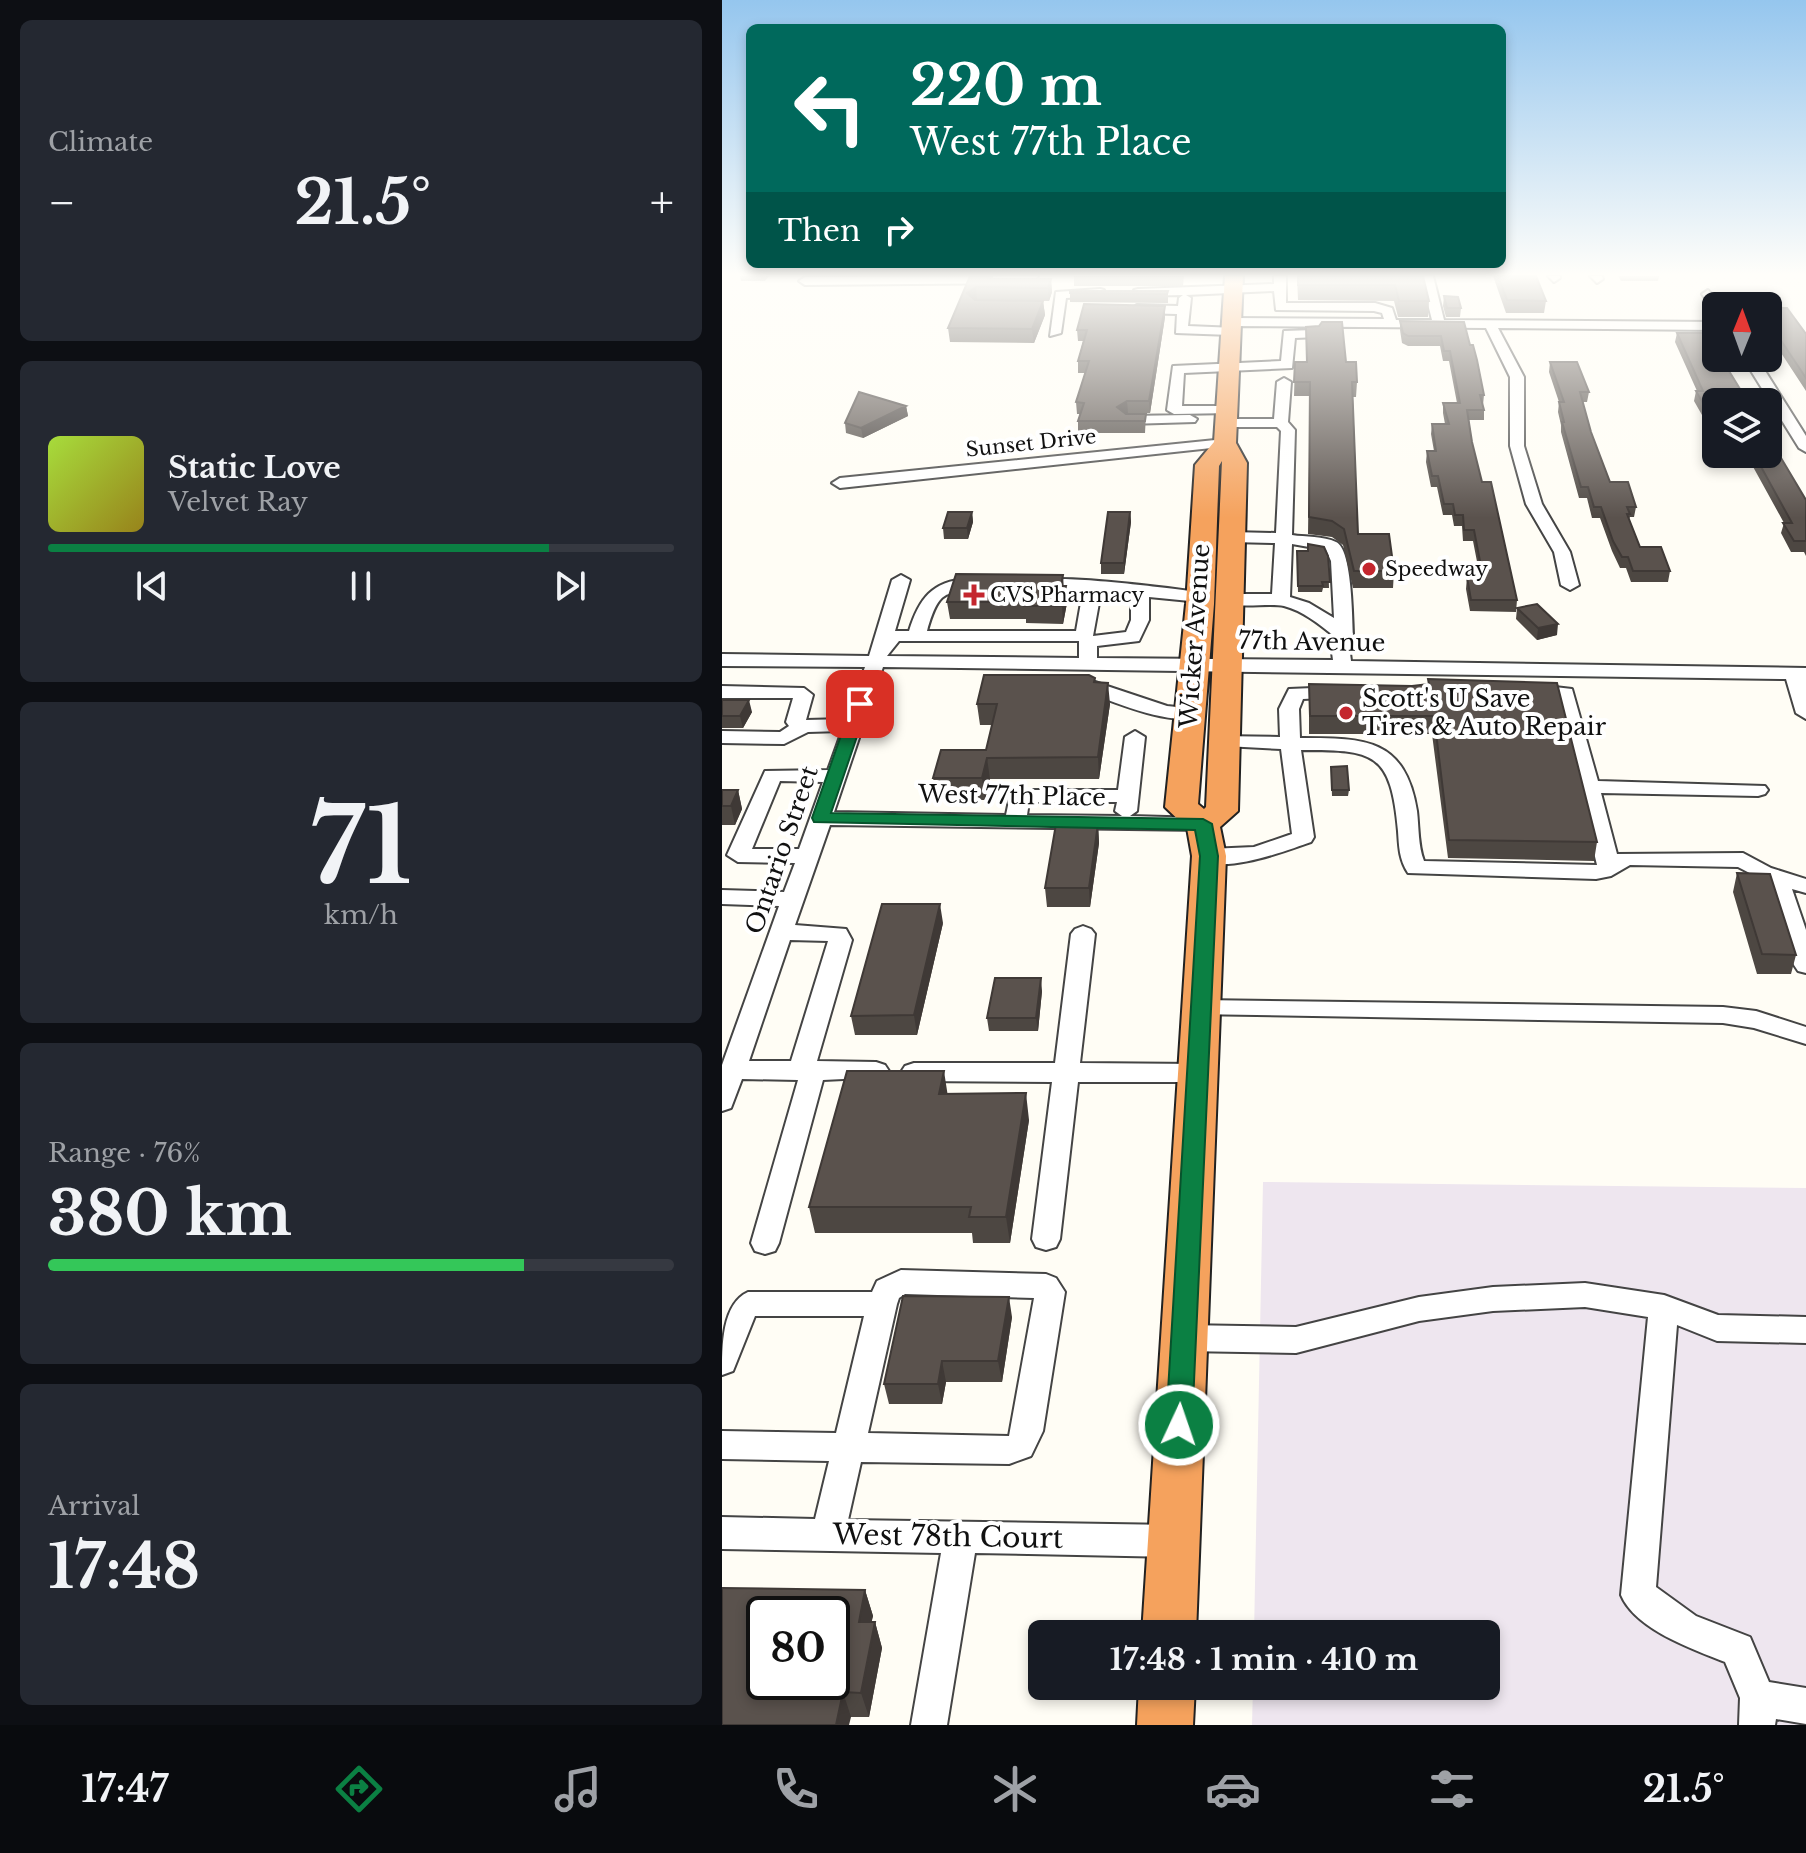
<!DOCTYPE html>
<meta charset="utf-8">
<style>
:root{--surface:#171b24;--page:#242831;--text:#f1f3f6;--muted:#9ea1a6;--line:#363941;--accent:#0b8043}
body{margin:0;font-family:"Libre Baskerville",serif;background:var(--page);color:var(--text);height:100vh;display:flex;flex-direction:column;font-size:30px;white-space:nowrap}
*{box-sizing:border-box;margin:0}
p{font-size:26px;color:var(--muted)}
.icon{flex:none;width:44px;height:44px;fill:none;stroke:currentColor;stroke-width:2;stroke-linecap:round;stroke-linejoin:round}
.map{position:relative;flex:1;overflow:hidden}
.panel{display:flex;flex-direction:column;gap:20px;padding:20px;background:#0d0f14;width:722px}
.panel>*{flex:none}
.banner{position:absolute;left:24px;top:24px;width:760px;height:244px;border-radius:12px;box-shadow:0 4px 12px #0003;background:#00695c;color:#fff;overflow:hidden}
.needle{width:52px;rotate:1deg}
.controls{position:absolute;left:980px;top:292px;display:grid;gap:16px}
.controls a{display:grid;place-items:center;width:80px;height:80px;border-radius:12px;background:var(--surface);box-shadow:0 4px 12px #0003;font-size:40px}
.speed{position:absolute;left:24px;top:1596px;display:flex;gap:16px;font-size:40px;font-weight:700;text-align:center}
.speed>*{display:grid;place-content:center;width:104px;height:104px;border-radius:50%;background:var(--surface);box-shadow:0 4px 12px #0003;line-height:1}
.speed .limit{border:4px solid #111;border-radius:12px;background:#fff;color:#111}
.pin{position:absolute;display:grid;place-items:center;width:68px;height:68px;color:#fff;margin:-34px;border-radius:16px;box-shadow:0 4px 12px #0006}
.me{position:absolute;width:88px;margin:-44px;rotate:3deg;stroke-linejoin:round;filter:drop-shadow(0 0 6px #0008)}
.turn{display:flex;align-items:center;gap:28px;height:168px;padding:0 32px;font-size:36px}
.turn .icon{width:104px;height:104px;stroke-width:2.5}
.turn b{display:block;font-size:56px;line-height:68px}
.then{display:flex;align-items:center;height:76px;padding:0 32px;background:#0003;gap:16px;font-size:30px}
.big{font-size:60px;font-weight:700;line-height:1.1}
.panel .tile{flex:1;display:flex;flex-direction:column;justify-content:center;gap:12px;min-width:0;padding:0 28px;border-radius:12px;background:var(--page)}
.panel .dial{align-items:center;gap:0}
.dial b{font-size:104px;line-height:1}
.song{display:flex;align-items:center;gap:24px}
.cover{width:96px;height:96px;border-radius:12px;background:linear-gradient(135deg,hsl(80 70% 55%),hsl(50 70% 35%))}
.played{height:8px;border-radius:4px;background:linear-gradient(90deg,var(--accent) 80%,var(--line) 80%)}
.keys{display:flex;justify-content:space-around;direction:ltr}
.heat{display:flex;justify-content:space-between;align-items:center;font-size:44px;direction:ltr}
.charge{height:12px;border-radius:6px;background:linear-gradient(90deg,#34c759 76%,var(--line) 0)}
.trip{position:absolute;left:306px;top:1620px;width:472px;height:80px;border-radius:12px;background:var(--surface);box-shadow:0 4px 12px #0003;font-weight:700;line-height:80px;text-align:center}
.tabs{display:flex;height:128px;justify-content:space-around;align-items:center;background:#090b0e;color:var(--muted)}
.tabs .icon{width:56px;height:56px}
.tabs .current{color:var(--accent)}
.tabs b{font-size:36px;color:var(--text)}
main{display:flex;flex:1;min-height:0}
.map>svg:first-child{display:block}
.industrial{fill:#eee6ef}
.lines{fill:none;stroke-linecap:round;stroke-linejoin:round}
.minor-casing{stroke:#444;stroke-width:4}
.highway-casing{stroke:#222;stroke-width:4}
.minor{fill:#fff;fill-rule:evenodd}
.highway{fill:#f5a25d;fill-rule:evenodd}
.wall{fill:#4d4742}
.shaded-wall{fill:#3f3936}
.building{fill:#5a524d;stroke:#3f3936;stroke-width:2;fill-rule:evenodd}
.route{fill:#0b8043;stroke:#07532c;stroke-width:2}
.poi-dot{fill:#c4262e;stroke:#fff;stroke-width:3}
.labels{text-anchor:middle;stroke-width:8;stroke-linejoin:round;paint-order:stroke}
.far-street-label{font-size:20px;fill:#111;stroke:#fff}
.far-poi-label{font-size:20px;fill:#111;stroke:#fff;text-anchor:start}
.street-label{font-size:24px;fill:#111;stroke:#fff}
.poi-label{font-size:24px;fill:#111;stroke:#fff;text-anchor:start}
.near-street-label{font-size:28px;fill:#111;stroke:#fff}
</style>
<main>
<section class="panel">
<div class="tile"><p>Climate</p>
<div class="heat"><a>−</a><b class="big">21.5°</b><a>+</a></div>
</div>
<div class="tile">
<div class="song"><i class="cover"></i><div><b>Static Love</b><p>Velvet Ray</p></div></div>
<div class="played"></div>
<div class="keys"><svg class="icon" aria-label="previous" viewBox="0 0 24 24"><path d="M18 5L8 12l10 7zM5 5v14"/></svg><svg class="icon" aria-label="pause" viewBox="0 0 24 24"><path d="M8 5v14M16 5v14"/></svg><svg class="icon" aria-label="next" viewBox="0 0 24 24"><path d="M6 5l10 7-10 7zM19 5v14"/></svg></div>
</div>
<div class="tile dial"><b>71</b><p>km/h</p></div>
<div class="tile"><p>Range · 76%</p><b class="big">380 km</b><div class="charge"></div></div>
<div class="tile"><p>Arrival</p><b class="big">17:48</b></div>
</section>
<div class="map">
<svg width="1084" height="1725" viewBox="0 0 1084 1725">
<rect width="100%" height="100%" fill="#fffdf5"/>
<path class="industrial" d="M541,1182L1084,1188V1725H530L531,1686H764V1634H532Z"/>
<g class="lines">
<defs>
<path id="minor" d="M316,276L309,283L83,285L77,281L83,277Z
M552,276H564V303H653L670,308L674,320H710L699,276H711L722,320L994,322V330L776,328L802,377V446L820,504L848,552L857,585L848,590L839,585L832,552L804,504L788,446V377L764,328L510,326L504,322L510,318L662,319L660,313L652,311L554,310L552,291L464,295L469,298L466,326L514,328L515,331L509,335L454,333L455,314L415,313L409,309L415,305L456,306L457,298L461,295L412,296V290L416,289L552,284Z
M826,276H838V278L832,282Z
M868,276H880L881,279L875,283Z
M378,289L382,290V296L344,298L339,333L328,336L334,292Z
M986,290L1001,306L991,309L980,294Z
M592,330L597,331V337L573,338L570,368L462,373L460,406H505L510,407V413L452,414L445,410L451,366L559,361L562,331Z
M1021,358H1035L1084,436V452L1077,448Z
M562,378L569,382L566,422L573,430L570,535C583,537 602,536 614,542C630,549 630,616 631,634L627,645L629,661L1084,668V719L1074,713L1064,679L161,667L112,812L284,815L288,796L298,790H396L403,737L413,731L423,737L415,811L408,816L481,818L492,824L481,830L108,825L73,925L124,929L130,940L95,1061L154,1062L163,1065L167,1071L163,1077L101,1080L57,1243L53,1251L43,1254L33,1251L29,1243L76,1080L20,1079L9,1108L0,1111V1065L57,906L0,904V890L62,892L73,863L16,862L5,855L43,771L106,770L120,731L86,732L62,744L0,743V731L58,732L67,726L64,722L71,698H0V686L82,688L91,695L84,720L124,719L143,667L0,666V654L147,656L170,580L179,575L188,580L173,631H187C197,599 210,581 245,579C255,578 263,578 270,584L267,588C227,597 219,581 205,631H354L361,591L311,589L302,584C317,570 450,589 478,592L487,597L478,602L427,597V620L417,641L375,646V658L611,660L609,645L612,636C597,624 581,611 562,606C544,602 512,611 499,599L508,594H550L553,543L509,542L501,537L509,532L554,533L559,431L555,427H505L498,423L505,419H552L555,382ZM570,544L604,550L609,561L612,618L587,603L568,597ZM379,592L409,595V620L404,632L371,636ZM177,641H357V658L165,656ZM58,781L101,782L77,849H30ZM307,802H395L393,811L400,816L305,815ZM68,940L106,941L69,1061H27Z
M468,415L475,419L473,422L406,424L399,420L406,416Z
M503,439L508,440V446L118,488L110,483L118,478Z
M358,677L445,706L475,709L478,713C459,733 375,695 351,687L349,683L351,679Z
M807,684L850,689L876,781L1043,786L1046,790L1043,794L1036,796L879,793L895,854L1021,853L1049,868L1084,879V893L1070,889L1084,930V973L1076,971L1072,965L1045,882L1016,867L908,865L889,876L874,879L686,873C677,859 677,846 676,831C669,752 652,750 579,750L592,837L589,842C566,850 494,878 476,856L487,849L532,847L570,834L559,749L503,746L496,744L493,740L496,736L558,737L557,709L567,689L615,687L625,693L622,697L581,699L577,709L578,738C641,738 683,737 695,811C697,828 696,846 702,861L875,865L835,698L800,694L797,690Z
M361,926L369,929L373,934L358,1063L475,1064L484,1067L488,1073L484,1079L475,1082H356L338,1239L334,1247L324,1250L314,1247L310,1239L330,1082L192,1081L183,1078L179,1072L183,1066L192,1063H333L349,934L353,929Z
M479,1000L1001,1007L1034,1011L1084,1027V1044L1032,1028L1001,1023L470,1014L467,1008L470,1002Z
M179,1270L324,1274L334,1278L343,1292L321,1431L309,1456L287,1464L139,1462L126,1520L452,1525L464,1530L469,1541L464,1552L452,1557L253,1553L225,1725H189L219,1553L0,1549V1517L93,1519L107,1461L0,1459V1431L114,1433L142,1316H33L11,1371L0,1375C0,1345 0,1304 26,1292H150L155,1281ZM183,1294L312,1298L287,1436L146,1433L175,1304L177,1298Z
M863,1283L942,1295L996,1315L1084,1317V1343L995,1341L955,1325L934,1587L974,1616L1028,1637L1047,1682L1084,1688V1724L1054,1719L1053,1725H1017L1018,1698L1003,1662C970,1649 913,1629 899,1595L926,1317L863,1307L771,1311L697,1321L574,1353L462,1351L451,1347L447,1338L451,1329L462,1325L574,1327L697,1297L771,1287Z"/>
<path id="highway" d="M503,276H521L514,443L525,463L516,811L498,827L504,856L474,1634H420L470,856L465,828L443,807L464,604L473,465L492,442ZM500,461L484,807L482,809L476,804L492,604L497,466Z
M417,1686H473L471,1725H415Z"/>
</defs>
<use href="#minor" class="minor-casing"/>
<use href="#highway" class="highway-casing"/>
<use href="#minor" class="minor"/>
<use href="#highway" class="highway"/>
</g>
<path class="wall" d="M18,276H47L43,281H19Z
M248,276H271V279H329L330,292L327,301L255,300L321,301L323,315L312,343L228,342L226,328Z
M352,276H462L461,286H352Z
M575,276H701L707,301L706,317H676L672,301L576,300Z
M771,276H814L824,301L822,313H784Z
M896,276H937L936,281H899Z
M446,291V303L348,302V293Z
M722,296L739,308L738,317H724L721,306Z
M1030,297H1052L1060,308H1065L1084,334V391L1046,333V306H1028Z
M443,306V317L428,413H406L404,414H424L423,433H356V421L358,414H355L354,402L363,373H356V361L361,341H356L355,330Z
M678,321L748,345L762,395L761,405L762,410V420H747L750,442L760,482L795,600L794,612L748,611L744,589L745,577H758L751,541H741L740,526H732L730,515H721L715,487H709L704,462L705,451H712L709,434L710,424H723L721,413V403H735L727,361H721L718,346H686L680,343L678,330Z
M584,327L624,362L635,382L634,397H631L636,534L672,571L671,588H631L621,545L610,537L586,534L588,396H572L573,362H584Z
M955,333L994,402V429H988L972,401L974,391H975L953,342Z
M828,362L867,392L865,402H861L869,432L888,482L914,507L912,517H908L907,519L918,547L948,571L946,582H909L904,568H898L890,551L878,518H870L865,498H857L839,432V425L836,412L837,402L827,372Z
M184,406L186,416L141,438L124,433L123,423Z
M1024,454H1046L1084,500V556L1082,552H1069L1059,533L1062,523Z
M250,512L251,522L246,539H222L221,528Z
M408,512L409,522L402,574H379V563Z
M575,551H586L606,556L607,588H601L600,592H576Z
M342,586L345,603L341,624L304,623V619H228L225,602Z
M795,608L835,635L815,640L794,619Z
M373,678V682L388,704L377,779H268L263,800H215L211,778L264,750L270,725H258L255,704Z
M706,679L875,842L872,861L726,858L710,734H587V684L690,686L706,684Z
M0,700L30,712L21,728H0Z
M609,767L627,790L626,796H610Z
M0,790H16L20,809L13,825H0Z
M376,824L377,843L368,907H325L323,888Z
M1015,873L1074,955L1069,974H1035L1011,892Z
M221,923L195,1035H133L129,1016Z
M320,991L316,1031H267L265,1018Z
M225,1094L307,1120L288,1243H251L250,1233H93L87,1207Z
M290,1317L280,1382H224L220,1404H167L162,1384Z
M143,1590L151,1616L149,1622H153L160,1648L147,1717H129L0,1725Z"/>
<path class="shaded-wall" d="M329,279L330,292L327,301L326,288Z
M254,287L255,300L246,306L245,293Z
M321,301L323,315L312,343L310,329Z
M443,306V317L428,413L427,401Z
M405,401L406,413L396,419L395,407Z
M184,406L186,416L141,438L139,428Z
M250,512L251,522L246,539L245,528Z
M408,512L409,522L402,574V563Z
M341,575L342,591L344,586L345,603L341,624L339,586Z
M836,624L835,635L815,640L816,628Z
M386,683L388,704L377,779L376,757Z
M27,700L30,712L21,728L18,716Z
M265,758L268,779L263,800L260,778Z
M16,790L20,809L13,825L9,806Z
M376,824L377,843L368,907L367,888Z
M218,904L221,923L195,1035L192,1015Z
M319,978L320,991L316,1031L314,1018Z
M222,1071L226,1097L217,1094Z
M304,1093L307,1120L288,1243L284,1217Z
M287,1297L290,1317L280,1382L276,1361Z
M220,1361L224,1382L220,1404L216,1384Z
M143,1590L151,1616L144,1647L137,1622Z
M153,1622L160,1648L147,1717L139,1693Z
M121,1692L129,1717L127,1725H114Z"/>
<path class="building" d="M248,276H269L268,279H329L326,288L254,287L245,293L253,300L321,301L310,329L226,328Z
M576,276H701L707,301H677L673,285H576Z
M776,276H814L824,301L785,300Z
M348,291H446L445,294L348,293Z
M722,296L736,297L739,308H725Z
M1030,297H1052L1060,308H1065L1084,334V378L1046,321V306H1036Z
M362,304L443,306L427,401H405L395,407L404,414H424L423,421H356L362,403L354,402L367,361H356L365,330H355Z
M678,321L742,322L748,345H751L755,360L762,395H758L762,410H745L750,442L760,482H769L795,600H749L745,577H761L752,530H742L741,515H733L731,504H722L716,476H710L705,451H714L710,424H727L721,403H738L728,351H722L719,336H686L681,333Z
M600,322H620L624,362H634L635,382H630L636,534H667L672,571H632L622,529L610,521L587,517L588,382H572L573,362H585L584,327L597,326Z
M955,333H984L994,349V358H999L1026,402H994V419H990L974,391H981Z
M828,362H855L867,392H858L869,432L888,482H906L914,507H905L908,514H905L918,547H939L948,571H911L906,557H900L891,541L879,507H872L866,487H859L840,422H842L837,402H842Z
M137,392L184,406L139,428L123,423Z
M1046,436L1084,500V541H1072L1061,523H1070L1032,454H1046Z
M226,512H250L245,528H221Z
M386,512H408L402,563H379Z
M586,544L602,547L606,556L608,582H600L601,586H576L575,551H586Z
M234,574L341,575L339,586H344L339,606H302L303,602H225Z
M815,604L836,624L816,628L795,608Z
M262,675H367L373,678L372,682L386,683L376,757L265,758L260,778H211L219,750H264L275,704H255Z
M706,679L835,683L875,842L727,840L712,716H588L587,684L690,686L707,684Z
M0,700H27L18,716H0Z
M625,766L627,790H610L609,767Z
M0,790H16L9,806H0Z
M334,824H376L367,888H323Z
M1015,873L1048,874L1074,955L1040,954Z
M160,904H218L192,1015L129,1016Z
M273,978H319L314,1018H265Z
M125,1071H222L217,1094L304,1093L284,1217H247L249,1207H87Z
M181,1296L287,1297L276,1361H220L216,1384H162Z
M0,1588L143,1590L137,1622H153L139,1693L121,1692L114,1725H0ZM42,1614H110V1682H42Z"/>
<linearGradient id="sky" x2="0" y2="1"><stop stop-color="#95c6ee"/><stop offset="0.53" stop-color="#fffefa"/><stop offset="1" stop-color="#fffefa" stop-opacity="0"/></linearGradient>
<rect width="1084" height="518" fill="url(#sky)"/>
<path class="route" d="M138,699L146,704L109,813L481,819L490,824L496,856L470,1425L467,1434L457,1437L448,1434L444,1425L478,856L473,830L92,822L90,818L130,704Z"/>
<g class="poi-dot">
<circle cx="647" cy="569" r="8"/>
<path d="M248 583h8v8h8v8h-8v8h-8v-8h-8v-8h8z"/>
<circle cx="624" cy="713" r="8"/>
</g>
<g class="labels">
<g class="far-street-label">
<text transform="translate(309 443) rotate(-6)" y="7">Sunset Drive</text>
</g>
<g class="far-poi-label">
<text x="663" y="576">Speedway</text>
<text x="268" y="602">CVS Pharmacy</text>
</g>
<g class="street-label">
<text transform="translate(473 636) rotate(-86)" y="8">Wicker Avenue</text>
<text transform="translate(590 642) rotate(1)" y="8">77th Avenue</text>
<text transform="translate(290 796) rotate(1)" y="8">West 77th Place</text>
<text transform="translate(60 850) rotate(-71)" y="8">Ontario Street</text>
</g>
<g class="poi-label">
<text x="640" y="707">Scott's U Save<tspan x="640" dy="28">Tires &amp; Auto Repair</tspan></text>
</g>
<g class="near-street-label">
<text transform="translate(226 1536) rotate(1)" y="10">West 78th Court</text>
</g>
</g>
</svg>
<div class="controls">
<a><svg class="needle" viewBox="-14 -14 28 28"><path d="M0-13l5 13h-10z" fill="#e53935"/><path d="M0 13l5-13h-10z" fill="#9ea1a6"/></svg></a>
<a><svg class="icon" aria-label="layers" viewBox="0 0 24 24"><path d="M12 4l9 5-9 5-9-5zM3 14l9 5 9-5"/></svg></a>
</div>
<div class="speed"><div class="limit">80</div></div>
<div class="pin" style="left:138px;top:704px;background:#d93025"><svg class="icon" aria-label="arrive" viewBox="0 0 24 24"><path d="M6 21V4h12l-3 4 3 4H6"/></svg></div>
<svg class="me" style="left:457px;top:1425px" viewBox="-20 -20 40 40"><circle r="17" fill="#0b8043" stroke="#fff" stroke-width="3"/><path d="M0-11L8 9 0 5-8 9z" fill="#fff"/></svg>
<div class="trip">17:48 · 1 min · 410 m</div>
<div class="banner">
<div class="turn"><svg class="icon" aria-label="left" viewBox="0 0 24 24"><path d="M17 20v-9H6M10 6l-5 5 5 5"/></svg><div><b>220 m</b>West 77th Place</div></div>
<div class="then">Then<svg class="icon" aria-label="right" viewBox="0 0 24 24"><path d="M7 20v-9h11M14 6l5 5-5 5"/></svg></div>
</div>
</div>
</main>
<nav class="tabs">
<b>17:47</b>
<svg class="icon current" aria-label="directions" viewBox="0 0 24 24"><path d="M12 3l9 9-9 9-9-9zM9 14v-3h6M13 9l2 2-2 2"/></svg>
<svg class="icon" aria-label="music" viewBox="0 0 24 24"><path d="M9 18V5l10-2v13"/><circle cx="6" cy="18" r="3"/><circle cx="16" cy="16" r="3"/></svg>
<svg class="icon" aria-label="phone" viewBox="0 0 24 24"><path d="M5 4h4l2 5-3 2q2 4 5 5l2-3 5 2v4C11 20 4 13 5 4z"/></svg>
<svg class="icon" aria-label="climate" viewBox="0 0 24 24"><path d="M12 3v18M4 7l16 10M4 17L20 7"/></svg>
<svg class="icon" aria-label="car" viewBox="0 0 24 24"><path d="M5 17H2v-5l4-1 3-4h7l3 4 3 1v5h-3M9 17h6M6 11h13"/><circle cx="7" cy="17" r="2"/><circle cx="17" cy="17" r="2"/></svg>
<svg class="icon" aria-label="filters" viewBox="0 0 24 24"><path d="M4 7h16M4 17h16"/><circle cx="9" cy="7" r="2"/><circle cx="15" cy="17" r="2"/></svg>
<b>21.5°</b>
</nav>
